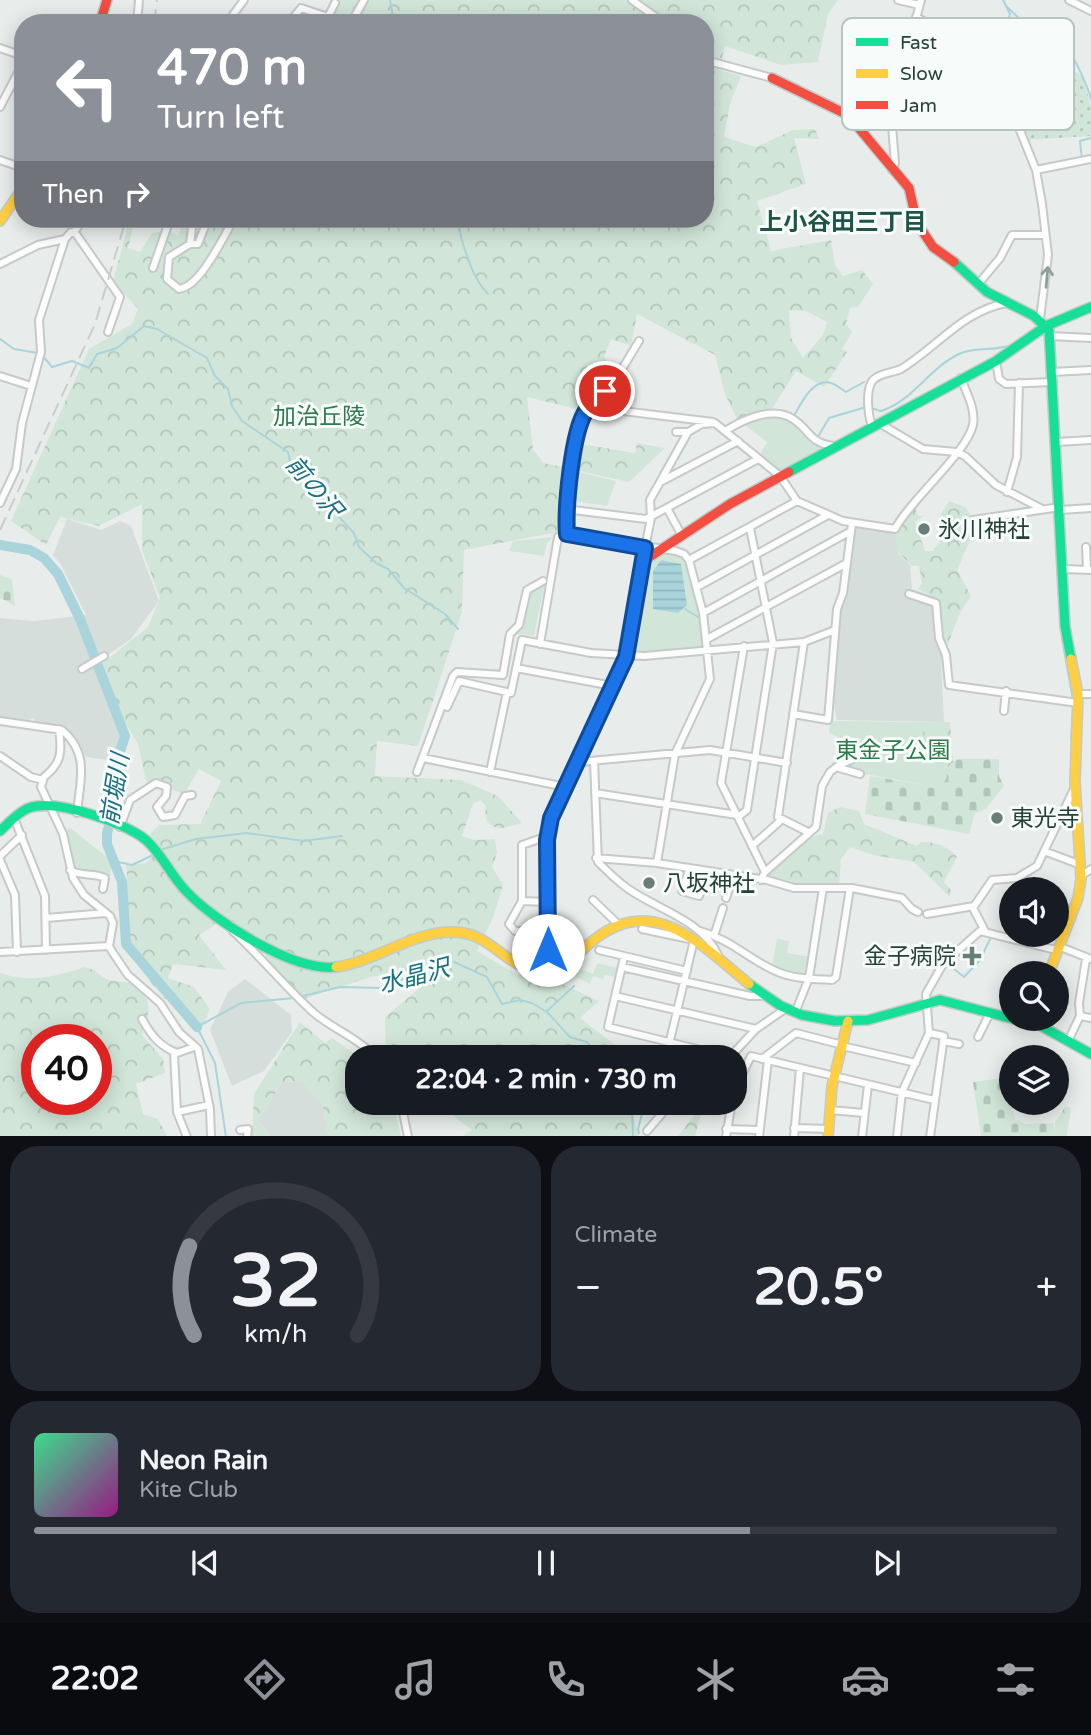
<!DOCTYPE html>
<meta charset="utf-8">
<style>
:root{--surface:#171b24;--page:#242831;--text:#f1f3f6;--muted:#9ea1a6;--line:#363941;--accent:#8c9099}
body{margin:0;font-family:"Varela Round","Noto Sans JP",sans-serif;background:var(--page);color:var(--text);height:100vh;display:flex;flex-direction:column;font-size:26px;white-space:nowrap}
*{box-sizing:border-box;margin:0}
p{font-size:23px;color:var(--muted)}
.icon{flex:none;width:38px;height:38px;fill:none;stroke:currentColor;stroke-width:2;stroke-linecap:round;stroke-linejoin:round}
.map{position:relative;height:1136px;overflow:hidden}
.panel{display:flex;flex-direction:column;gap:10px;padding:10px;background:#0d0f14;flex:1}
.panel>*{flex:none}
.banner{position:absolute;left:14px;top:14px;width:700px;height:214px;border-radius:28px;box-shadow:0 4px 18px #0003;background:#8c9099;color:#fff;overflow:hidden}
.controls{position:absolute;left:999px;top:877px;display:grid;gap:14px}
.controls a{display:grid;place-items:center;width:70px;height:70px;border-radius:50%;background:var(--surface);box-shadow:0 4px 18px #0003;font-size:35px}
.speed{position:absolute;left:21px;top:1024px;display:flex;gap:14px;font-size:35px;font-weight:700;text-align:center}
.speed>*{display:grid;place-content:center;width:91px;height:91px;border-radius:50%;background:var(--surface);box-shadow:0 4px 18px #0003;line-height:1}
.speed .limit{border:10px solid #d22;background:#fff;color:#111}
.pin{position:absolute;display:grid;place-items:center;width:60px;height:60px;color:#fff;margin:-30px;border:4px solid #fff;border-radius:50%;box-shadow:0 2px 7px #0007}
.me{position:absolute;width:77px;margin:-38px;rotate:0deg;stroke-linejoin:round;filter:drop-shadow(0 0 5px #0008)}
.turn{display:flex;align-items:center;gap:24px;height:147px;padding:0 28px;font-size:32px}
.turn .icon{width:91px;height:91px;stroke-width:2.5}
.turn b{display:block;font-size:49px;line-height:60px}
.then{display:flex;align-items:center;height:66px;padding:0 28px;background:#0003;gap:14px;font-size:26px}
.big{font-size:52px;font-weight:800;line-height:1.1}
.panel .tile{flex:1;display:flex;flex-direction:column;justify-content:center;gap:10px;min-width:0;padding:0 24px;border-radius:28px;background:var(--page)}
.panel .dial{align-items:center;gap:0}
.dial svg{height:182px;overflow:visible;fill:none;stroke:var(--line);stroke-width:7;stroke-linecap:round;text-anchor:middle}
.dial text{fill:var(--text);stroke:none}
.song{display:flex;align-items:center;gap:21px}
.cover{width:84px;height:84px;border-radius:10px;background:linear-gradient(135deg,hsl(150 70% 55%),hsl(310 70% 35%))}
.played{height:7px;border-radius:4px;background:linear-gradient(90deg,var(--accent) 70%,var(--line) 70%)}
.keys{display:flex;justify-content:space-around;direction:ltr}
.heat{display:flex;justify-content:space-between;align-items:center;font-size:38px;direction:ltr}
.panel .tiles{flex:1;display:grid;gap:10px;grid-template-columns:1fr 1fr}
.tile:last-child{grid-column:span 2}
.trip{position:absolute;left:345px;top:1045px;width:402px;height:70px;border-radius:28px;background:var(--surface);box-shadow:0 4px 18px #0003;font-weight:800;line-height:70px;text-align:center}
.dock{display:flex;height:112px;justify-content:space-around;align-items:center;background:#090b0e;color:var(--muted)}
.dock .icon{width:49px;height:49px}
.dock .selected{color:var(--accent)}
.dock b{font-size:32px;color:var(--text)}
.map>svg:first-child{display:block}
.built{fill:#d6dedb}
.grass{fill:url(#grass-dots)}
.forest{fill:url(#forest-crowns);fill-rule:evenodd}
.cemetery{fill:url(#cemetery-stones)}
.park{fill:#d1e6d8}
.water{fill:url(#water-rules)}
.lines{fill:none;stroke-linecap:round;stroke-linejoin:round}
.stream{stroke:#a9d4db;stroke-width:2}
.river{stroke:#a9d4db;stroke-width:10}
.street-casing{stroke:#c5cac8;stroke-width:10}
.fast-casing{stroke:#c3cbc8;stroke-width:12}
.slow-casing{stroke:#c3cbc8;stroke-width:12}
.jam-casing{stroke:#c3cbc8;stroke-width:12}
.street{stroke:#fcfcfc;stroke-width:6}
.fast{stroke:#16e098;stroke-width:9}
.slow{stroke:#ffcf43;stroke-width:9}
.jam{stroke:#f24e42;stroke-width:9}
.rail{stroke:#c9cdcc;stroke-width:2;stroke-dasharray:14 7;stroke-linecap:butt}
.oneway{stroke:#909f9b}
.route-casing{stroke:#114b97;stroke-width:18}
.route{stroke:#1a73e8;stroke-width:12}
.poi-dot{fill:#697e78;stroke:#f7fbf9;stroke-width:2.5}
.labels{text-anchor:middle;stroke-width:6;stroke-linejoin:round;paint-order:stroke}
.park-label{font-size:23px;fill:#2d7a4b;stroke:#f7fbf9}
.poi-label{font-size:23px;fill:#24423a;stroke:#f7fbf9;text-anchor:start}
.neighbourhood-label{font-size:24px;font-weight:bold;fill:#1f5548;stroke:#f7fbf9}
.water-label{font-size:24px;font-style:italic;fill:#1c6f80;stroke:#f7fbf9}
.key{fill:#f7fbf9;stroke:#b8c4c0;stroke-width:2}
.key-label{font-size:19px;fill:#24423a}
</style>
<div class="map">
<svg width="1091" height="1137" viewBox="0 0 1091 1137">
<defs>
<pattern id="grass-dots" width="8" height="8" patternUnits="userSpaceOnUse" patternTransform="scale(1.75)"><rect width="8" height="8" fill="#d1e6d8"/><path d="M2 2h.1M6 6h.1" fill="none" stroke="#b3c6ba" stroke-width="1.8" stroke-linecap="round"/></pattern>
<pattern id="forest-crowns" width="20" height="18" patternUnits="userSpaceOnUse" patternTransform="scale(1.75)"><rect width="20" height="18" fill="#d1e6d8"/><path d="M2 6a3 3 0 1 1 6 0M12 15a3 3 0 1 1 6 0" fill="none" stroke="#b3c6ba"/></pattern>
<pattern id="cemetery-stones" width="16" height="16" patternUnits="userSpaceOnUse" patternTransform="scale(1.75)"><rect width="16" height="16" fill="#d1e6d8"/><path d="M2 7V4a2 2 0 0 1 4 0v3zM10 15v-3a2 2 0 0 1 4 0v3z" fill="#b3c6ba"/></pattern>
<pattern id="water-rules" width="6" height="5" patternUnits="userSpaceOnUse" patternTransform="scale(1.75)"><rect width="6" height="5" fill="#a9d4db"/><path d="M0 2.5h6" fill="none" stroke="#91b7bd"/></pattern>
</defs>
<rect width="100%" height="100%" fill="#e8edeb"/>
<path class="built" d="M67,519L101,530L120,521L131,526L159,601L131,639L93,665L123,735L114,761L86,757L65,727L36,723L33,718L26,721L0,717V618L34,621L86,615L60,563L53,555Z
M855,527L897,531L898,553L910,565L912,589L938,598L944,722L837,720L832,695L840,612Z
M245,979L291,1015L292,1032L264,1071L232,1086L210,1030L228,992Z
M302,1081L322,1103L327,1133L330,1136H271L258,1121L282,1082Z"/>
<path class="grass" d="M1052,36L1065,46L1074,70L1083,78L1091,106V136L1026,140L1007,76L994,57Z"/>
<path class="forest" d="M332,0H838L828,14L818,62L781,65L725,46L719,70L741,76L730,104L724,137L756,147L793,130L815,129L819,139L794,138L806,184L757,201L771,251L831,240L835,265L843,276L862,270L873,284L858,307L850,308L846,324L852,332L842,349L847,352L824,387L796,371L768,415L737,419L725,394L715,355L637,314L631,346L611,339L604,357L616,373L580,410L527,397L533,449L543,463L568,468L558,532L464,550L462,612L418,746L377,741L375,776L461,780L498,796L522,823L499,829C486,823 484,821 486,806L480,800L473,804L462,836L473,840L495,839L497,853L492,867L503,885L493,918L477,951L516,974L555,981L599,1001L580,1018L631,1057H386L385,1017L420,988L422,979L413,970L371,977L306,998L262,964L268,951L223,920L199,935L226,970L173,964L168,978L194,987L210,1009L199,1034C173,1005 124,965 124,924C124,903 129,887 126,865L146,863L159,850L150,834L159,825L200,824L221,781L199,769L184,794L146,781L138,744L94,670L148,627L160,598L142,550V504L99,526L60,517L46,545L11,521L89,349L132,324L138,309L113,281L130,219H135L128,248L140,252L152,233L168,231L178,236L185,219H705V23H341L333,14ZM789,310L806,311L827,322L823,335L803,358L791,338Z
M637,443L665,448L629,482L575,470L581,444L635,453Z
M949,501L965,507L971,515L980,517L957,570L971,596L960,613L945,651L940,638L937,599L918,589L922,583L919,566H912L897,551L896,529L914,505L918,516L925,515L915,522L925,551H933L947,530L939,527L938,519Z
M829,722H950L954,774L945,790L840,766L852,743L829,733Z
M840,807L859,811L864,824L917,846L921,842C933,841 950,847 957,857L944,882L951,890L950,897L914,862L873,855L850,847L841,859L839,886L793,885L769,878L768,874L805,839L823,834L828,813Z
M84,967C95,968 99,976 108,980C115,982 124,981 130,983C155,994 150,1016 142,1035L163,1059L165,1073L136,1084L143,1114L158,1119L167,1136L0,1137V973C29,983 56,977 84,967ZM37,1040H96V1099H37Z
M300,1022L325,1043L332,1038L360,1057H357V1102L393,1103L401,1136H330L327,1133L322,1103L302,1081L282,1082L258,1121L271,1136H252L254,1094Z
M435,1103H629L639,1136H463L472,1130Z
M704,1103L695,1136H678Z
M1065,1107L1071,1108L1067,1136H1054L1055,1122Z"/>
<path class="cemetery" d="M0,575L12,579L15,606L0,598Z
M956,759H999V776L1004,786L986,809L975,813L969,834L865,814L870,776L941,788L947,777L946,769Z
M1003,1078L1015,1119L1026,1124L1054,1123V1136H981L973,1082Z"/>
<path class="park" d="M779,414L794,421L821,449L781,473L760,455L767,442L741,422Z
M575,471L616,481L607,506L568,500Z
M553,537L547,543L544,556L509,551L513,541Z
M663,552L683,556C700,583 701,616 704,647L636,654L630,649L644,570Z
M545,582L534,636L521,634L513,636L527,590Z
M830,721L925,722L919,755L946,768V776L940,787L931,786L854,772L840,766L839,762L849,755L863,754L866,745L830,732Z
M69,827L112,861L110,877L74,871L66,832Z
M777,939L789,941L787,953L811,957L809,972L798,975L772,966Z
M597,963L618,968L616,977L605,975L603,979L593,976L590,984L574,976L579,968L593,974Z"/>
<path class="water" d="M661,560L681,564L687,605L678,613L653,609V571Z"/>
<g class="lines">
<path class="stream" d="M390,0L394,23
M1003,0L1010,14L997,58L1009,75L1020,105
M1006,6C1014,13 1023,23 1032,28C1040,33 1051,32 1059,37C1068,42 1088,87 1091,99
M895,112C909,108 915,116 926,113L955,77L997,58
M1082,160L1080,141L1091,138
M453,219C462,227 459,233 463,244C468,260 475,281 488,294
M0,339L14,349L38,353
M43,356L52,367L72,361L89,368L97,354L117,348L144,326L157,329L207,358L215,376L228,389L232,406L242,421L288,452L291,466L354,533L359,547L376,563L388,569L404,588L445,614L458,629
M871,408L881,411C913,401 929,368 959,354C973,347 993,351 1008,346
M794,416C801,403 813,378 831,383C837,385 841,389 846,392L864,382
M818,437L829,418L866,407
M685,609L698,617
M1062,638L1073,700
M1071,740L1073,713
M160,850L196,839L247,833L304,841L342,836
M114,861L132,865L153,855
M1027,939L1028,934
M454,962L487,977L502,1004L520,1000L532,1003L547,1012L570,1037L587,1042L599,1057
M948,964L964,977L980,960L991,937
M299,997L340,987L381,988L438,965
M547,1011L574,986
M632,1102L633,1137
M639,1133L638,1129L645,1102
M226,1137L215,1063L197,1027L241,1003L294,998"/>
<path class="river" d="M0,545L30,550L44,558L58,574L80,619L125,736L112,776L115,807L107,833V844L122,882L126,944L197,1027"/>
<defs>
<path id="street" d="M632,0L664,23
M898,0L919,5
M1069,0L1091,11
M916,17L992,59L1005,78L1019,128L1036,170L1042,204L1048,255L1040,319
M137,23L139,0
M227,23L244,0
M289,23L301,8L328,17
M325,23L335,3
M351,23L364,0
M0,48L23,56
M705,60L772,78
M0,107L23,63
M0,160L23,168
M892,170L895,163L891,113L921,0
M1036,170L1091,159
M208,219L198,244H190L169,257L167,279L179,289C201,286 223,237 234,219
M74,232L84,219
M190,244L193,219
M0,264L38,245L65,239L71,232L76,234L120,297L108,332
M153,268L170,219
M979,283L1000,258L1012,235H1045
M1049,336L1091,338
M996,361L999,379L1006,384L1053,382
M1052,372L1091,370
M0,376L31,386
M590,407L713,422
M879,423L923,449L956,452L965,456L996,485L1042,509
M872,426C868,415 866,394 871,383C876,373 893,373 901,369C937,347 964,310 1007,303
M725,431C744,419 773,406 793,419C811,431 809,443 834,446
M676,432H688
M1056,442L1091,440
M662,481L738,441
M1007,492L1017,457L1019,383
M0,503L16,469L22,423L41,352L39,320L65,239
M667,508L681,534
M565,509L646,519L758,459
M1060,510L1091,508
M973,520L1060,507
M567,534L566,495L585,412L616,379L639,341
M1086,547L1087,569
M689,560L797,501
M642,563L651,518L650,500L688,432L702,424L715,423L780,476L797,501L843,521L895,529C910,500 966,454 973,425C976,409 966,392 961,378
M1063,569L1091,570
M697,587L826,516
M909,594L936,603L939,638L946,655L949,685L1078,703
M703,613L851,531
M707,639L847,563
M804,642L778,817L808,832
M540,644L558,537L564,533L676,551L684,554L689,560L703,613L710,679L675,754L657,863
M744,646L721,783L765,872L761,880
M516,668L613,686
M82,669L104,656
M1078,694H1091
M447,707L459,681L511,693L522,640L591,653L644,656L804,642L835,630
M1004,711L1006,691
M793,714L828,720L837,609L843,593L852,524
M0,721L62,730C90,754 80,780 77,813
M59,729C62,752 62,763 44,777L41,787L63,834L73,878L84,895L110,916L113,923L109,946L113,953L128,975L160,1003L179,1032L198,1049L210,1109L211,1137
M0,756L31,777L43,780
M423,758L566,787
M594,761L598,862C607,871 616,880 627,888C656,909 702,920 718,955
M579,762L710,750L787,763
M836,767L860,774
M417,772L453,676L457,672L503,675L510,634L519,625L527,590L543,581
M490,772L507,692
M595,793L737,815
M738,817L747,810L773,643L750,528
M14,818L45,896L46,950
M120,827L130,800L156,783L167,787L166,796L157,807L163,817L175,815L185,796L192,795
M752,846L779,822
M1044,851L1081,865
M0,856L22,835
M596,858L657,863L767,880L794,888H852L902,898L912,909L918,912
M0,860L15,895L17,952
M690,868L682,891L699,896L708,872
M70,870C81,877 93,872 105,878L103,889
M765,872L816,827L822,786L830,772L839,765L863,755
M1081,876L1091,869
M726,898L733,876
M593,900L618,924
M522,901V845L542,838L547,840
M927,914L974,906
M46,918L106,913
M231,925L233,931C261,957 285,987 314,1013C333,1029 358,1038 376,1057
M642,929L694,940L666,1057
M548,931H515L509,924L522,901L548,902
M700,931C733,940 750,961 778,972C794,979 815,979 832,980L836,977L850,888
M985,931L973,908L992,880L1017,878L1037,866L1075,787
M714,936L723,908
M1058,946L1091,959
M599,950L687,971
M0,952L109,946
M624,957L608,1027L729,1057
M622,967L750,996H762
M615,996L756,1029
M795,1013L809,978L823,888
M1080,1016L1079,1003L1086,959
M142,1019C151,1035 159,1046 177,1053L194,1047
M929,1033L944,1036L930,1137
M978,1037L990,1013
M1069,1039L1080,1016L1091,1018
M943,1041L959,1044
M842,1046L916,1063
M174,1053L177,1112L187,1137
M730,1057L756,1029L785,1009
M762,1059L796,1033L843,1045
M735,1089L751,1056L934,1100
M401,1102L408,1137
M830,1110L864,1113
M177,1112L209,1105
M794,1128L829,1129
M726,1129L759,1130
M240,1130L248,1129L247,1137
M647,1131L672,1102
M726,1137L732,1102
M759,1137L768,1060
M794,1137L800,1068
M862,1137L868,1085
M897,1137L902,1092L929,1033L926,994L943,964L980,931L1056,950"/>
<path id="fast" d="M954,262L987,292L1034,316L1049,330L1065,626L1071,659
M789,472L996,361L1046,326L1091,307
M0,831C8,824 19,811 29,808C55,798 126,823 146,840C162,854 171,876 186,891C215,922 294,972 336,967
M749,984L781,1006L802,1015L835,1021L868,1020L940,1000L1041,1026L1091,1054"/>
<path id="slow" d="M0,221L23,188
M336,967C379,961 419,926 463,933C492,937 509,969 539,970C560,971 575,957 589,944C651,889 700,944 749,984
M1049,973L1078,898L1081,879L1075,782L1078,694L1071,659
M828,1137L832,1086L848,1021"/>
<path id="jam" d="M100,23L107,0
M772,78L848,115L909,188L917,223L933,247L954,262
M548,969L547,840L551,818L626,657L641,568L645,560L730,504L789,472"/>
</defs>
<use href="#street" class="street-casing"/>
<use href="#fast" class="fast-casing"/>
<use href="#slow" class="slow-casing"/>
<use href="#jam" class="jam-casing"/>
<use href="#street" class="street"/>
<use href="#fast" class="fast"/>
<use href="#slow" class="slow"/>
<use href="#jam" class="jam"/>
<path class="rail" d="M154,23L157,0
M0,530L95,324L126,219"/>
</g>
<defs><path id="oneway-shaft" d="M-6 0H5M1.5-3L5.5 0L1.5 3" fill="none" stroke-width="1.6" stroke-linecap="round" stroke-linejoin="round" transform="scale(1.75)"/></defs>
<use class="oneway" href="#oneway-shaft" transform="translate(1047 277) rotate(-85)"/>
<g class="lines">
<defs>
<path id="route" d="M548,950L547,840L551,818L626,657L645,548L567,534C565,509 572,431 586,411C591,404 599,397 605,391"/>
</defs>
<use href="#route" class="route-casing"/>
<use href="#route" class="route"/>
</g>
<g class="poi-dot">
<circle cx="924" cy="529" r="7"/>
<circle cx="997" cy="818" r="7"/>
<circle cx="649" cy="883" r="7"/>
<path d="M968.5 945.5h7v7h7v7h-7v7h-7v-7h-7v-7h7z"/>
</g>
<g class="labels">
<g class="park-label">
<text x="319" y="424">加治丘陵</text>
<text x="893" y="758">東金子公園</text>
</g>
<g class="poi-label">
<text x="938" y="537">氷川神社</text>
<text x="1011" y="826">東光寺</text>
<text x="663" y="891">八坂神社</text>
<text x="956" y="964" text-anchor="end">金子病院</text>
</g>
<g class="neighbourhood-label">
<text x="843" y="230">上小谷田三丁目</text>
</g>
<g class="water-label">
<text transform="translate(314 487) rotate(50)" y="8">前の沢</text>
<text transform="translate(115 789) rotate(-81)" y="8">前堀川</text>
<text transform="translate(414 976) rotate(-14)" y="8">水晶沢</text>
</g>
</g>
<rect x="842" y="18" width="232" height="112" rx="10" class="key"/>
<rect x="856" y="38" width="32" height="8" fill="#16e098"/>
<rect x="856" y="69" width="32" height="9" fill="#ffcf43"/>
<rect x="856" y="101" width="32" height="8" fill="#f24e42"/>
<g class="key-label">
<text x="900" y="49">Fast</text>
<text x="900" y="80">Slow</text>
<text x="900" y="112">Jam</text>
</g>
</svg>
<div class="controls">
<a><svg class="icon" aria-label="sound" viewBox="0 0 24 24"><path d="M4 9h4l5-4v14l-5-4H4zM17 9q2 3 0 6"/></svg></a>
<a><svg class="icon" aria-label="search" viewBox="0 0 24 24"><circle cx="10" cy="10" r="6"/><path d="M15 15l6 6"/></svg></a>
<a><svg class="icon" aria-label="layers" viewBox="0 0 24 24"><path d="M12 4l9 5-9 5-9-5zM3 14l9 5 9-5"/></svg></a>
</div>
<div class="speed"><div class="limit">40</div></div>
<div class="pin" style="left:605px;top:391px;background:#d93025"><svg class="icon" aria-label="arrive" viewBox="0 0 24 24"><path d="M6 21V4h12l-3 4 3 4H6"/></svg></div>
<svg class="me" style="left:548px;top:950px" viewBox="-20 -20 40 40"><circle r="19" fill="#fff"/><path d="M0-13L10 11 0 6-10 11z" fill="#1a73e8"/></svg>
<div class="trip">22:04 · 2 min · 730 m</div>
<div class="banner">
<div class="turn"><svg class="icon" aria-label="left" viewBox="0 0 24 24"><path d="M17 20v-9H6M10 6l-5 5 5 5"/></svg><div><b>470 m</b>Turn left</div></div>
<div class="then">Then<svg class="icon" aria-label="right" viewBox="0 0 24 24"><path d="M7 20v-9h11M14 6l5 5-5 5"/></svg></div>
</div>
</div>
<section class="panel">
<div class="tiles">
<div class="tile dial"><svg viewBox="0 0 100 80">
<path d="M14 69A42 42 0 1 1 86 69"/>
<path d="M14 69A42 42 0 0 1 12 30" stroke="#8c9099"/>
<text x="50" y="56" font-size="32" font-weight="700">32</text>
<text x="50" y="72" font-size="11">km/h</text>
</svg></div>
<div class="tile"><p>Climate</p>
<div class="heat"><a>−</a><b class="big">20.5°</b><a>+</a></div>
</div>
<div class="tile">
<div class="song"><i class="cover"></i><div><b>Neon Rain</b><p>Kite Club</p></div></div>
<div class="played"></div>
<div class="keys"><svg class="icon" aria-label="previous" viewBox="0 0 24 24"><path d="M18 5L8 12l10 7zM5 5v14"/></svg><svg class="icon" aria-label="pause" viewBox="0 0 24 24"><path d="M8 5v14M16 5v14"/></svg><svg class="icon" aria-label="next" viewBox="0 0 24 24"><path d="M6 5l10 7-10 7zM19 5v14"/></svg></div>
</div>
</div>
</section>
<nav class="dock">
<b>22:02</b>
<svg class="icon selected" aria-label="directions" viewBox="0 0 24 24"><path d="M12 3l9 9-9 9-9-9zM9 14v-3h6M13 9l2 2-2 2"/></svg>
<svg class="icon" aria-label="music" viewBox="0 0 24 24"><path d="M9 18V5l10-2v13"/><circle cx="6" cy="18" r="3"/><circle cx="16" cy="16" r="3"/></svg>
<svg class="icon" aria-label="phone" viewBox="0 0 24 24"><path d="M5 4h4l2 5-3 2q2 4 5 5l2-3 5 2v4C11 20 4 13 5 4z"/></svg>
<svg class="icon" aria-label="climate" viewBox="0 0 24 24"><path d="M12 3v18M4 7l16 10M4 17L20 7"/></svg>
<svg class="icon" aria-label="car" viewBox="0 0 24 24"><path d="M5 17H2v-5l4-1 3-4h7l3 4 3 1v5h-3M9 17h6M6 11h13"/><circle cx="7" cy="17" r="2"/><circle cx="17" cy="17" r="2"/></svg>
<svg class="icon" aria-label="filters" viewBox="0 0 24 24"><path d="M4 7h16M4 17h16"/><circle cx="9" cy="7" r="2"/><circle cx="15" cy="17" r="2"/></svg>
</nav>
